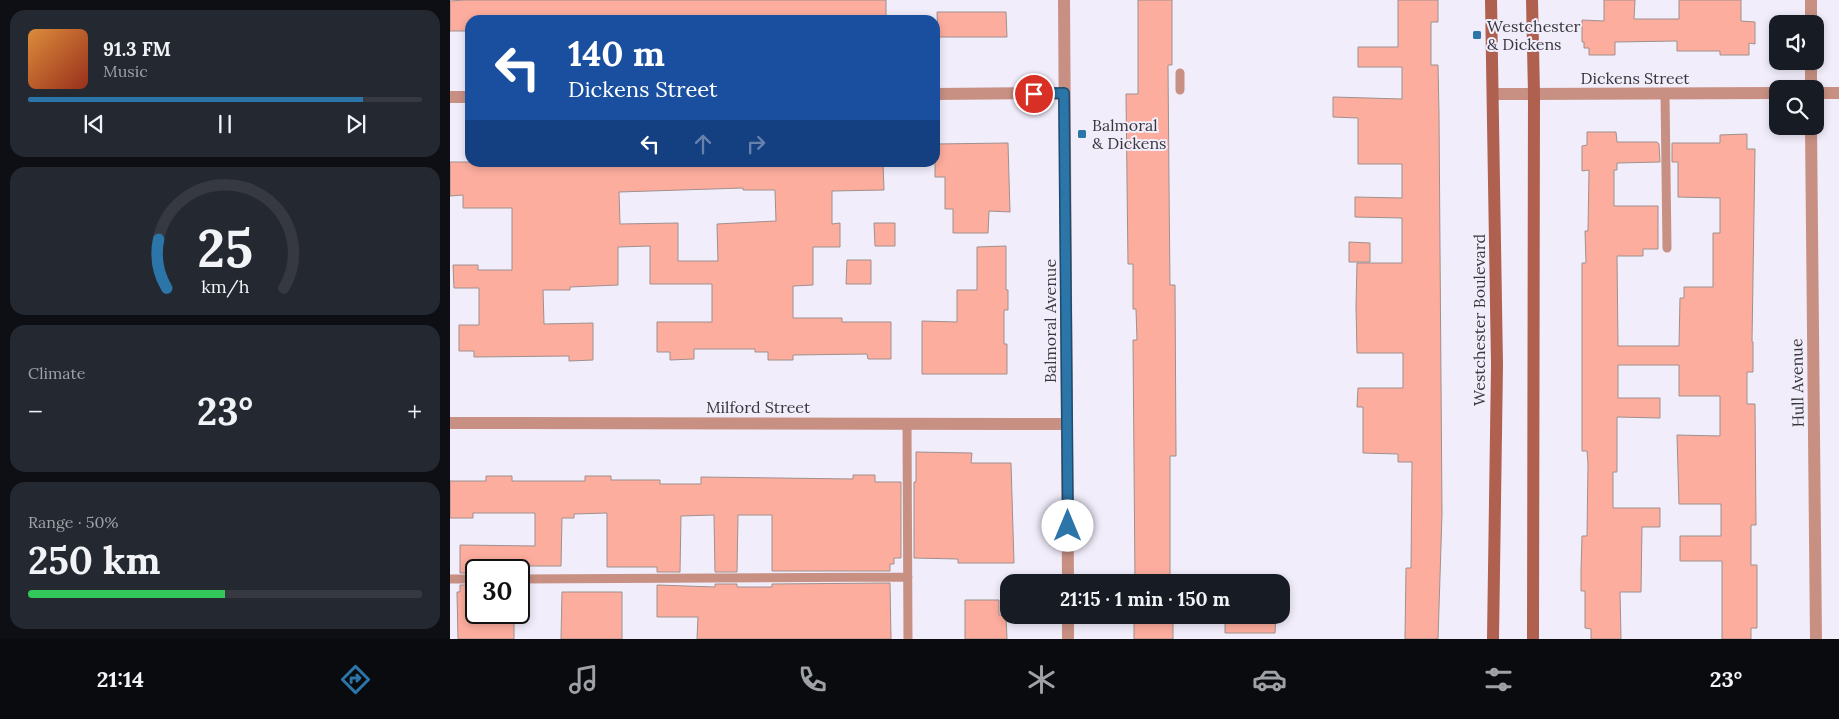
<!DOCTYPE html>
<meta charset="utf-8">
<style>
:root{--surface:#171b24;--page:#242831;--text:#f1f3f6;--muted:#9ea1a6;--line:#363941;--accent:#2c75a9}
body{margin:0;font-family:Lora,serif;background:var(--page);color:var(--text);height:100vh;display:flex;flex-direction:column;font-size:19px;white-space:nowrap}
*{box-sizing:border-box;margin:0}
p{font-size:16px;color:var(--muted)}
.icon{flex:none;width:28px;height:28px;fill:none;stroke:currentColor;stroke-width:2;stroke-linecap:round;stroke-linejoin:round}
.map{position:relative;flex:1;overflow:hidden}
.details{display:flex;flex-direction:column;gap:10px;padding:10px;background:#0d0f14;width:450px}
.details>*{flex:none}
.hud{position:absolute;left:15px;top:15px;width:475px;height:152px;border-radius:15px;box-shadow:0 2px 8px #0003;background:#1a4fa0;color:#fff;overflow:hidden}
.buttons{position:absolute;left:1319px;top:15px;display:grid;gap:10px}
.buttons a{display:grid;place-items:center;width:55px;height:55px;border-radius:10px;background:var(--surface);box-shadow:0 2px 8px #0003;font-size:25px}
.speed{position:absolute;left:15px;top:559px;display:flex;gap:10px;font-size:25px;font-weight:700;text-align:center}
.speed>*{display:grid;place-content:center;width:65px;height:65px;border-radius:50%;background:var(--surface);box-shadow:0 2px 8px #0003;line-height:1}
.speed .limit{border:2px solid #111;border-radius:8px;background:#fff;color:#111}
.pin{position:absolute;display:grid;place-items:center;width:42px;height:42px;color:#fff;margin:-21px;border:2px solid #fff;border-radius:50%;box-shadow:0 1px 5px #0007}
.me{position:absolute;width:55px;margin:-28px;rotate:0deg;stroke-linejoin:round;filter:drop-shadow(0 0 4px #0008)}
.turn{display:flex;align-items:center;gap:18px;height:105px;padding:0 20px;font-size:22px}
.turn .icon{width:65px;height:65px;stroke-width:2.5}
.turn b{display:block;font-size:35px;line-height:42px}
.lanes{display:flex;align-items:center;height:48px;padding:0 20px;background:#0003;justify-content:center;gap:25px;direction:ltr}
.lanes .off{opacity:.35}
.big{font-size:38px;font-weight:700;line-height:1.1}
.details .tile{flex:1;display:flex;flex-direction:column;justify-content:center;gap:8px;min-width:0;padding:0 18px;border-radius:15px;background:var(--page)}
.details .dial{align-items:center;gap:0}
.dial svg{height:130px;overflow:visible;fill:none;stroke:var(--line);stroke-width:7;stroke-linecap:round;text-anchor:middle}
.dial text{fill:var(--text);stroke:none}
.song{display:flex;align-items:center;gap:15px}
.cover{width:60px;height:60px;border-radius:8px;background:linear-gradient(135deg,hsl(30 70% 55%),hsl(10 70% 35%))}
.played{height:5px;border-radius:2px;background:linear-gradient(90deg,var(--accent) 85%,var(--line) 85%)}
.keys{display:flex;justify-content:space-around;direction:ltr}
.heat{display:flex;justify-content:space-between;align-items:center;font-size:28px;direction:ltr}
.charge{height:8px;border-radius:4px;background:linear-gradient(90deg,#34c759 50%,var(--line) 0)}
.trip{position:absolute;left:550px;top:574px;width:290px;height:50px;border-radius:15px;background:var(--surface);box-shadow:0 2px 8px #0003;font-weight:700;line-height:50px;text-align:center}
.menu{display:flex;height:80px;justify-content:space-around;align-items:center;background:#090b0e;color:var(--muted)}
.menu .icon{width:35px;height:35px}
.menu .current{color:var(--accent)}
.menu b{font-size:22px;color:var(--text)}
main{display:flex;flex:1;min-height:0}
.map>svg:first-child{display:block}
.building{fill:#fdad9e;stroke:#9f908d;fill-rule:evenodd}
.lines{fill:none;stroke-linecap:round;stroke-linejoin:round}
.lane{stroke:#c79083;stroke-width:9}
.street{stroke:#c79083;stroke-width:12}
.secondary{stroke:#af604e;stroke-width:12}
.route-casing{stroke:#1d4c6e;stroke-width:12}
.route{stroke:#2c75a9;stroke-width:9}
.poi-dot{fill:#2c75a9;stroke:#f1edfb;stroke-width:2}
.labels{text-anchor:middle;stroke-width:4;stroke-linejoin:round;paint-order:stroke}
.poi-label{font-size:16px;fill:#38373c;stroke:#f1edfb;text-anchor:start}
.street-label{font-size:16px;fill:#38373c;stroke:#f1edfb}
</style>
<main>
<section class="details">
<div class="tile">
<div class="song"><i class="cover"></i><div><b>91.3 FM</b><p>Music</p></div></div>
<div class="played"></div>
<div class="keys"><svg class="icon" aria-label="previous" viewBox="0 0 24 24"><path d="M18 5L8 12l10 7zM5 5v14"/></svg><svg class="icon" aria-label="pause" viewBox="0 0 24 24"><path d="M8 5v14M16 5v14"/></svg><svg class="icon" aria-label="next" viewBox="0 0 24 24"><path d="M6 5l10 7-10 7zM19 5v14"/></svg></div>
</div>
<div class="tile dial"><svg viewBox="0 0 100 80">
<path d="M14 69A42 42 0 1 1 86 69"/>
<path d="M14 69A42 42 0 0 1 9 39" stroke="#2c75a9"/>
<text x="50" y="56" font-size="32" font-weight="700">25</text>
<text x="50" y="72" font-size="11">km/h</text>
</svg></div>
<div class="tile"><p>Climate</p>
<div class="heat"><a>−</a><b class="big">23°</b><a>+</a></div>
</div>
<div class="tile"><p>Range · 50%</p><b class="big">250 km</b><div class="charge"></div></div>
</section>
<div class="map">
<svg width="1389" height="639" viewBox="0 0 1389 639">
<rect width="100%" height="100%" fill="#f1edfb"/>
<path class="building" d="M15,0H436V20H20V31H0V1Z
M688,0H722V65H718L719,185L720,285H725L726,456H720V582H685L683,340H687L686,309H683V264H678L676,94H688Z
M948,0H988V22H981V65H988L989,114L992,514L988,639H955L956,568H961L962,462H948V454L913,453V407H907L908,388H953V353H907L906,306L907,263H952V218L905,217V197L952,198V164H908V118L883,117V97L952,99V67H908V47H948Z
M1154,0H1185L1184,19H1229V0H1291V21L1305,22V44L1299,43V55H1270V51H1227V41L1165,42V55H1139V48H1134V42H1132V20L1154,21Z
M487,12H556L557,37H488Z
M1137,132H1166L1167,142H1207L1209,144L1210,162L1167,163V170H1164V206H1208V249H1193V256H1167L1168,346H1229L1230,298H1234V287H1263V233H1270V198L1228,197V162H1222V143H1270V135L1297,134V149H1305L1302,342H1303V372H1297V404H1305L1306,525H1301V565H1307V628H1301V639H1272V561H1230V536H1271V504H1229L1227,435L1270,436V396H1229V365H1168V398H1210V418L1167,417V472H1163V508H1210V527H1192L1191,592H1170L1171,639H1141V629L1135,628V591H1131V570L1132,536H1137L1138,464L1137,451H1132V263H1136L1135,231H1138L1139,170L1132,171V146L1137,145Z
M558,143L560,212L539,211L538,233H503V209H495V177H485V144Z
M0,162H433L434,190L382,191V224L390,223V247H363V285L343,286V318H392V322H441V359H418L417,354L343,355V360H318V352H305V349H244V359L220,360V352H207V322H262V284H200V246L168,247V285L120,287V290H93L94,324L143,323V360L119,361V356L24,357V351H9V325H29V288H4L3,265H28V270H62V208H13V195L0,196ZM293,188V190H325L326,221L267,224L268,261H228V223L170,224L169,192Z
M424,223H445V246H425Z
M899,242L920,243V262H899Z
M556,246V290H558V310H554V344H557V374H472V321L507,322V290H527V247Z
M397,260H421V284H396Z
M466,452L522,453L521,463H561L564,563H508V559L464,558V482H466Z
M403,475H425V482H451V558H444V564H440V571H322V515H288L287,572H265L264,515L231,516L230,572H207V567H157V513L124,514V518H112L111,566H26V573H10V545L85,546V513H23V518H0V481H36V476H62V481H135V476H161V480H210V484H251V477L403,479Z
M440,583L441,639H247L248,617H207V585L265,587V584H287V587H322V584Z
M10,585H26V612H64V639H8L7,592H10Z
M112,592H172V639H111Z
M515,600H549V615H556L557,639H515Z
M684,615H723V639H684Z
M775,615H826L825,633H775Z"/>
<g class="lines">
<path class="lane" d="M730,90V73
M1215,94L1217,248
M457,424L458,639
M0,579H26
M69,579L458,577"/>
<path class="street" d="M614,0L618,582
M1361,0V24
M1361,61V89
M1365,93H1389
M485,94L614,93
M1043,94L1328,93
M0,97H20
M1361,126L1366,639
M0,423L617,424
M618,615V639"/>
<path class="secondary" d="M1041,0L1047,365L1043,639
M1082,0L1084,94L1083,639"/>
</g>
<g class="lines">
<defs>
<path id="route" d="M584,94L614,93L618,526"/>
</defs>
<use href="#route" class="route-casing"/>
<use href="#route" class="route"/>
</g>
<g class="poi-dot">
<rect x="1022" y="30" width="10" height="10" rx="2.5"/>
<rect x="627" y="129" width="10" height="10" rx="2.5"/>
</g>
<g class="labels">
<g class="poi-label">
<text x="1037" y="32">Westchester<tspan x="1037" dy="18">&amp; Dickens</tspan></text>
<text x="642" y="131">Balmoral<tspan x="642" dy="18">&amp; Dickens</tspan></text>
</g>
<g class="street-label">
<text x="1185" y="84">Dickens Street</text>
<text transform="translate(1029 320) rotate(-90)" y="6">Westchester Boulevard</text>
<text transform="translate(600 321) rotate(-90)" y="6">Balmoral Avenue</text>
<text transform="translate(1347 383) rotate(-91)" y="6">Hull Avenue</text>
<text x="308" y="413">Milford Street</text>
</g>
</g>
</svg>
<div class="buttons">
<a><svg class="icon" aria-label="sound" viewBox="0 0 24 24"><path d="M4 9h4l5-4v14l-5-4H4zM17 9q2 3 0 6"/></svg></a>
<a><svg class="icon" aria-label="search" viewBox="0 0 24 24"><circle cx="10" cy="10" r="6"/><path d="M15 15l6 6"/></svg></a>
</div>
<div class="speed"><div class="limit">30</div></div>
<div class="pin" style="left:584px;top:94px;background:#d93025"><svg class="icon" aria-label="arrive" viewBox="0 0 24 24"><path d="M6 21V4h12l-3 4 3 4H6"/></svg></div>
<svg class="me" style="left:618px;top:526px" viewBox="-20 -20 40 40"><circle r="19" fill="#fff"/><path d="M0-13L10 11 0 6-10 11z" fill="#2c75a9"/></svg>
<div class="trip">21:15 · 1 min · 150 m</div>
<div class="hud">
<div class="turn"><svg class="icon" aria-label="left" viewBox="0 0 24 24"><path d="M17 20v-9H6M10 6l-5 5 5 5"/></svg><div><b>140 m</b>Dickens Street</div></div>
<div class="lanes"><svg class="icon" aria-label="left" viewBox="0 0 24 24"><path d="M17 20v-9H6M10 6l-5 5 5 5"/></svg><svg class="icon off" aria-label="ahead" viewBox="0 0 24 24"><path d="M12 20V5M6 11l6-6 6 6"/></svg><svg class="icon off" aria-label="right" viewBox="0 0 24 24"><path d="M7 20v-9h11M14 6l5 5-5 5"/></svg></div>
</div>
</div>
</main>
<nav class="menu">
<b>21:14</b>
<svg class="icon current" aria-label="directions" viewBox="0 0 24 24"><path d="M12 3l9 9-9 9-9-9zM9 14v-3h6M13 9l2 2-2 2"/></svg>
<svg class="icon" aria-label="music" viewBox="0 0 24 24"><path d="M9 18V5l10-2v13"/><circle cx="6" cy="18" r="3"/><circle cx="16" cy="16" r="3"/></svg>
<svg class="icon" aria-label="phone" viewBox="0 0 24 24"><path d="M5 4h4l2 5-3 2q2 4 5 5l2-3 5 2v4C11 20 4 13 5 4z"/></svg>
<svg class="icon" aria-label="climate" viewBox="0 0 24 24"><path d="M12 3v18M4 7l16 10M4 17L20 7"/></svg>
<svg class="icon" aria-label="car" viewBox="0 0 24 24"><path d="M5 17H2v-5l4-1 3-4h7l3 4 3 1v5h-3M9 17h6M6 11h13"/><circle cx="7" cy="17" r="2"/><circle cx="17" cy="17" r="2"/></svg>
<svg class="icon" aria-label="filters" viewBox="0 0 24 24"><path d="M4 7h16M4 17h16"/><circle cx="9" cy="7" r="2"/><circle cx="15" cy="17" r="2"/></svg>
<b>23°</b>
</nav>
